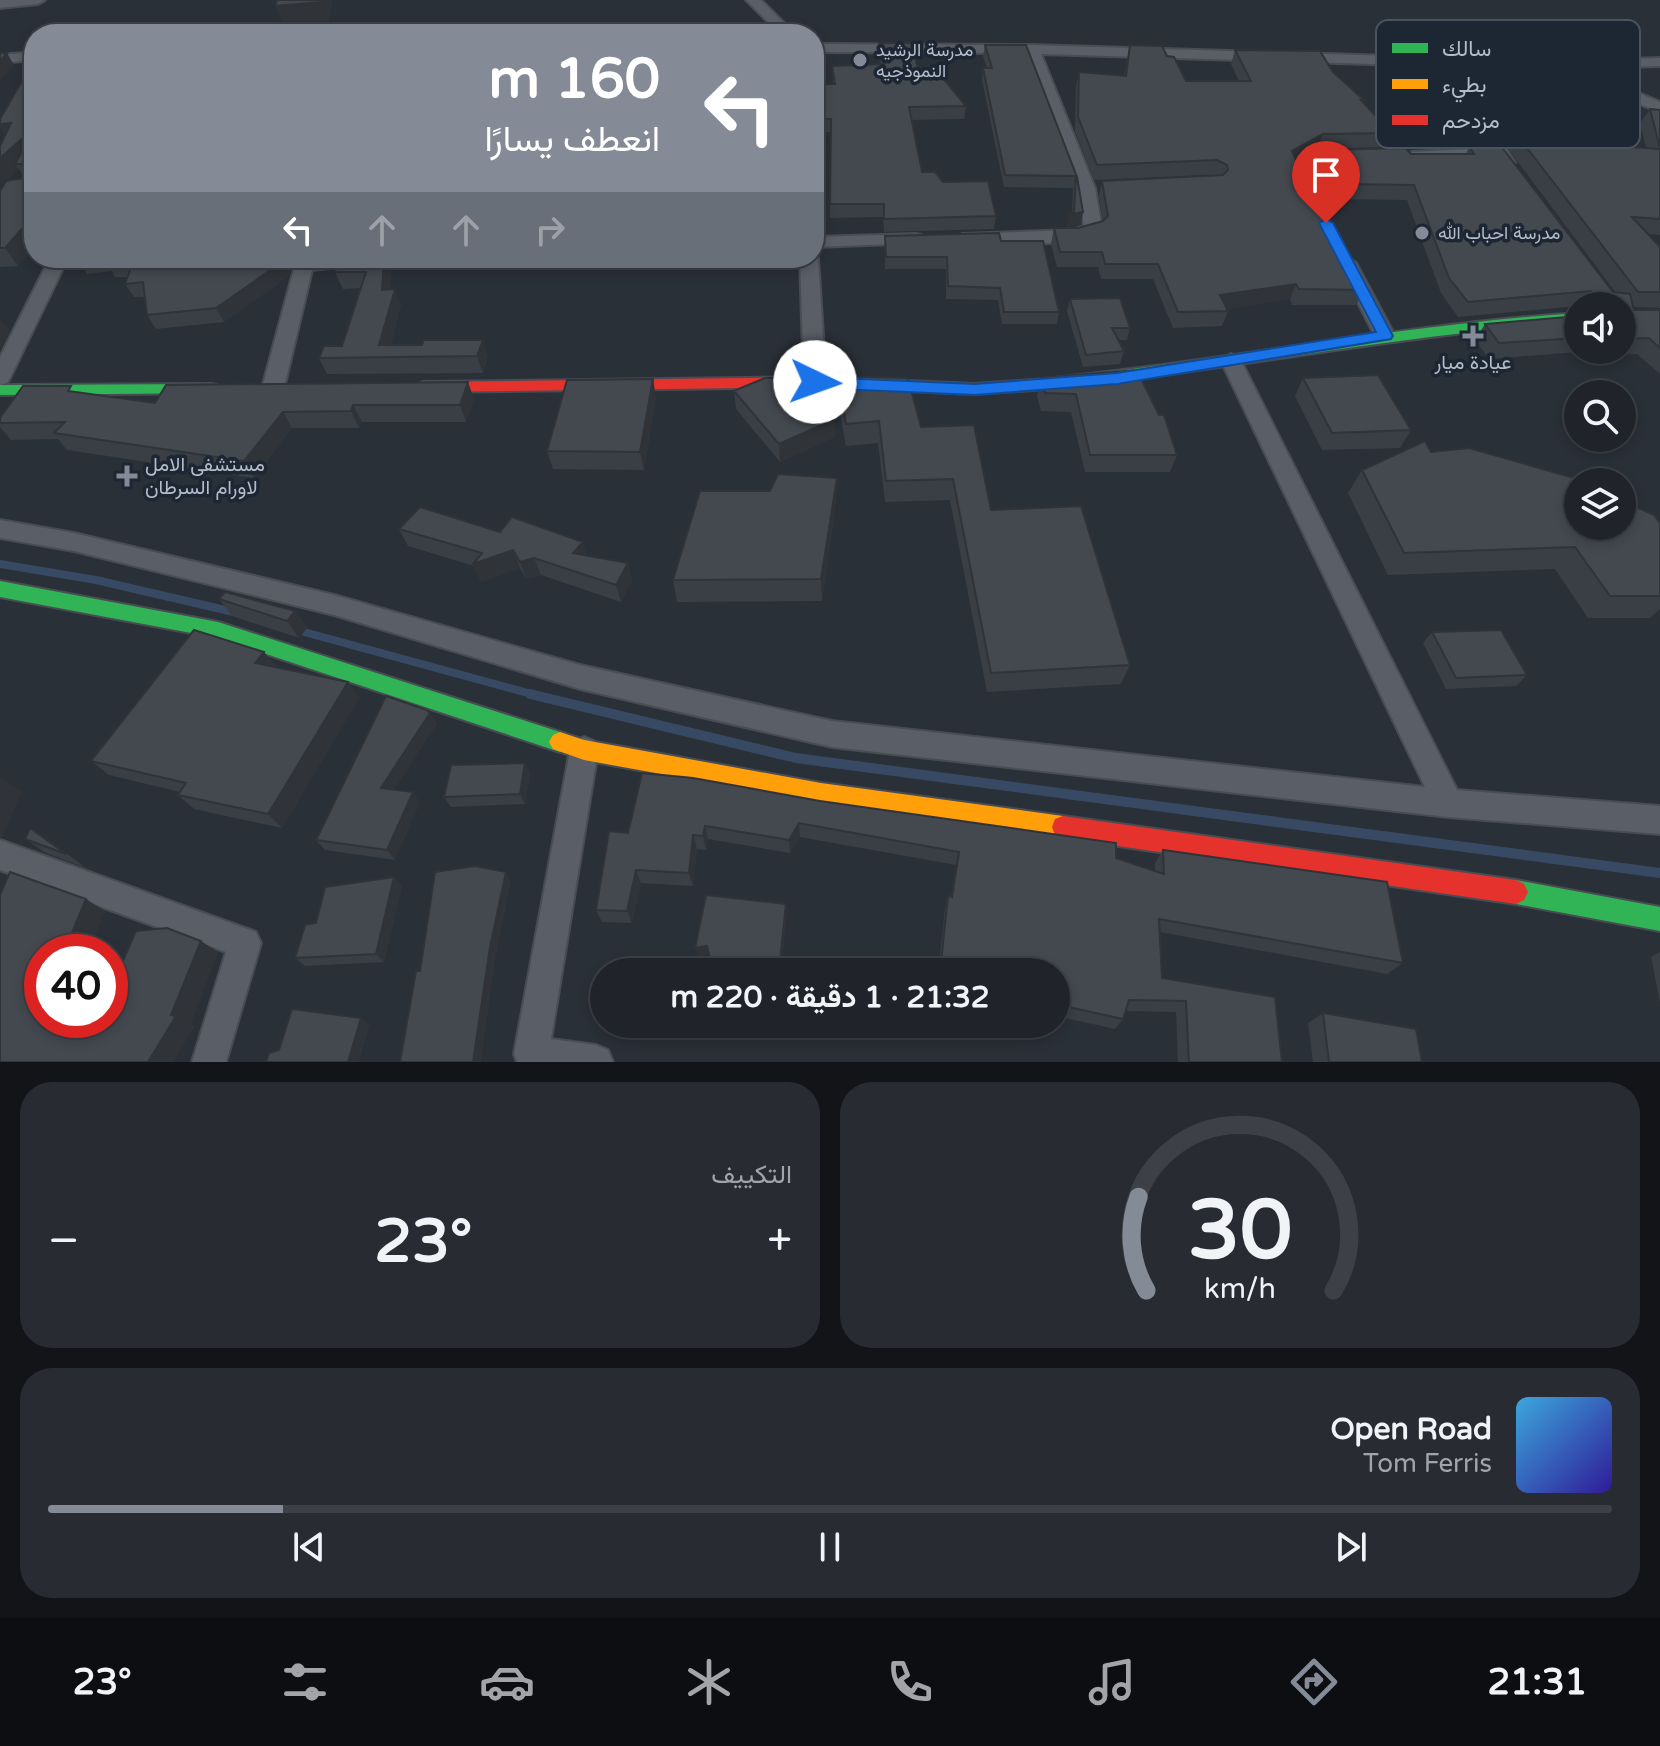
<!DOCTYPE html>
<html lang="ar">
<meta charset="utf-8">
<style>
:root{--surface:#20242a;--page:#282c32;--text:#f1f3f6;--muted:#a2a4a8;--line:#3d4147;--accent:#848b96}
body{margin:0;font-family:"Varela Round",Vazirmatn,sans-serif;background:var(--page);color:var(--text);direction:rtl;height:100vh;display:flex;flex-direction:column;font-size:30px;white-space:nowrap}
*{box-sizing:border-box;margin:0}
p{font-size:26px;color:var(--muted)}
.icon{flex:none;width:44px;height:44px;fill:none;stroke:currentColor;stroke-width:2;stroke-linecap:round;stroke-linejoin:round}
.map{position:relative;height:1062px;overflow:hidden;direction:ltr}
.sheet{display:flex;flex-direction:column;gap:20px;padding:20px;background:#121417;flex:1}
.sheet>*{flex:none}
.hud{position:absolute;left:24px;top:24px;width:800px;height:244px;border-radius:32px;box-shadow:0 4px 12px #0003,0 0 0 2px var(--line);direction:rtl;background:#848b96;color:#fff;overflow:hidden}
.controls{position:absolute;left:1564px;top:292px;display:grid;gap:16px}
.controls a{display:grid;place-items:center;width:72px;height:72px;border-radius:50%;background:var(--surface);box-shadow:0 4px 12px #0003,0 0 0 2px var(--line);font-size:40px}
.speed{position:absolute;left:24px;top:934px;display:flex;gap:16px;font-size:40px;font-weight:700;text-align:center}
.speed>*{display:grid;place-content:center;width:104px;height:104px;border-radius:50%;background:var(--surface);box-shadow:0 4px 12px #0003,0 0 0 2px var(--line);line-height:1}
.speed .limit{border:12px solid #d22;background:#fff;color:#111}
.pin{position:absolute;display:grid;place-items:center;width:68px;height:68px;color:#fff;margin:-82px -34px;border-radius:50% 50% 50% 0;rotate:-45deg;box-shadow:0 0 8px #0007}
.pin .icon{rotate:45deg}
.me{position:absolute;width:88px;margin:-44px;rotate:93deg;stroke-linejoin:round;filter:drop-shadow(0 0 6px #0008)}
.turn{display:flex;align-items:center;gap:28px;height:168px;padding:0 32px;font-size:36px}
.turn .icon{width:104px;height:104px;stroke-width:2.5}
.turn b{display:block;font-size:56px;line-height:68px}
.lanes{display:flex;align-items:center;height:76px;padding:0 32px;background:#0003;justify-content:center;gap:40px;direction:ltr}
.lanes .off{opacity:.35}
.big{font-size:60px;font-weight:700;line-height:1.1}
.sheet .card{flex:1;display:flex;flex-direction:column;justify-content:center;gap:12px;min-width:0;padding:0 28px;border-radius:32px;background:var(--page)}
.sheet .dial{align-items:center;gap:0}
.dial svg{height:208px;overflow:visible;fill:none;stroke:var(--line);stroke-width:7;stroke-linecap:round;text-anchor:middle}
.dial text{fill:var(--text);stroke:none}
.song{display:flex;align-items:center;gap:24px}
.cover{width:96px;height:96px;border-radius:12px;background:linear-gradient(135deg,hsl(200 70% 55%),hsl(250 70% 35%))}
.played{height:8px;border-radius:4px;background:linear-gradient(90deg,var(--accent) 15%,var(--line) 15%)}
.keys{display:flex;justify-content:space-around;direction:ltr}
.heat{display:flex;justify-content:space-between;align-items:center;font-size:44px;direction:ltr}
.sheet .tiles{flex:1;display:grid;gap:20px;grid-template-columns:1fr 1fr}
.card:last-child{grid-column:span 2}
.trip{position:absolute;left:590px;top:958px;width:480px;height:80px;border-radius:40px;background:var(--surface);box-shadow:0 4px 12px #0003,0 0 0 2px var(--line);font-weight:700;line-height:80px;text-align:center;direction:rtl}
.dock{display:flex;height:128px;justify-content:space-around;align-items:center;background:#0d0e11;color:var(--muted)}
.dock .icon{width:56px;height:56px}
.dock .selected{color:var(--accent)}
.dock b{font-size:36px;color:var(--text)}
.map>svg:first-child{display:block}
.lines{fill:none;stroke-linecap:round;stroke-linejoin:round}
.stream-far1{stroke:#384963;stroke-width:8}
.stream{stroke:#384963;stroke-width:10}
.street-casing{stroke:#484c53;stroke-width:4}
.fast-casing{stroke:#484c53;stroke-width:4}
.slow-casing{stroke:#484c53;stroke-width:4}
.jam-casing{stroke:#484c53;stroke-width:4}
.street{fill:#5a5e66;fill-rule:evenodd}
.fast{fill:#30b455;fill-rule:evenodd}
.slow{fill:#ff9f0a;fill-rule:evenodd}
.jam{fill:#e5322d;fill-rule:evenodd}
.wall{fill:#3a3f45;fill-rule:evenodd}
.shaded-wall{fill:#303338}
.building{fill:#444950;stroke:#303338;stroke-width:2}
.route{fill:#1a73e8;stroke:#114b97;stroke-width:2}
.poi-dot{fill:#848b96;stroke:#1d2633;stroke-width:3}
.labels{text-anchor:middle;stroke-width:7;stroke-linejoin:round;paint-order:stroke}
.far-poi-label{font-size:18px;fill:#b4bcc9;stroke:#1d2633;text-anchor:start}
.poi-label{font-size:20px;fill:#b4bcc9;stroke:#1d2633}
.key{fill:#1d2633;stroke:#4a5360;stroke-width:2}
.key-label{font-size:22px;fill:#b4bcc9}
</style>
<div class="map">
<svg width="1660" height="1062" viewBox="0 0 1660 1062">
<rect width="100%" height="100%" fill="#2a3038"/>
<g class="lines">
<path class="stream-far1" d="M0,564L96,580L238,613
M293,629L539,696"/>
<path class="stream" d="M530,694L796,758L1660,873"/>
<defs>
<path id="street" d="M0,0H45L38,4L0,8Z
M746,0H761L795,34H780Z
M337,25L444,30L451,34H272L279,30Z
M814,44L1032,45L1561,61L1660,58V66L1563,69L1634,91L1660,102V113L1624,97L1555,76L1553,73L1557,69L1453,66L1515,163L1507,168L1501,167L1496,158L1418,160L1412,158L1410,155L1412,152L1489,148L1438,66L1041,54L1095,188L1102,229C1082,249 998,243 968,243L959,238L962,234L1073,230L1084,226L1077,188L1026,53L814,52Z
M34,52V60L0,63V55Z
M1345,151L1351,153L1353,156L1351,159L1320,162L1306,169L1319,192L1310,197L1304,196L1289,167L1291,163L1317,152Z
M915,234L921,235L924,239L921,243L814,247V237Z
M814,254L818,258L826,382L822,387H808L804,382L800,258H814Z
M1347,257L1356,263L1395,336L1392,341H1378L1375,336L1338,263Z
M50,258H68L10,378L7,383L0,385V357Z
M297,258H378L369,264L312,270L284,388L280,393H266L262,388Z
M1231,354L1241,361L1457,790L1660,806V834L1448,817L832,747L580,689L334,615L74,551L0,538V520L74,533L334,595L580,665L832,721L1425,787L1221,361Z
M584,737L594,741L598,750L551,1039L596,1045L608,1050L613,1062H517L514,1054L570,750L574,741Z
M0,840L256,932L261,943L226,1062H192L226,952L0,870Z"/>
<path id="fast" d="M1578,313V323C1395,334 1216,373 1033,390L1025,385L1033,380C1215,363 1395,325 1578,313Z
M211,384L217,385L219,389L217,393L0,395V385Z
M0,581L218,622L560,732L567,735L571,742L567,749L560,752L218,638L0,597Z
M1516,880L1660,907V931L1516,904L1508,900L1504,892L1508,884Z"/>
<path id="slow" d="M560,732L584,740L821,783L1063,816L1071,819L1074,827L1071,835L1063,838L821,803L584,760L553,749L549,742L553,735Z"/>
<path id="jam" d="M815,377L975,384L1033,380L1041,385L1033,390L975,394L815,387L423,392L415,387L423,382Z
M1063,816L1516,880L1524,884L1528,892L1524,900L1516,904L1063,838L1055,835L1052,827L1055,819Z"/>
</defs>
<use href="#street" class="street-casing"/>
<use href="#fast" class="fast-casing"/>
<use href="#slow" class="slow-casing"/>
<use href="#jam" class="jam-casing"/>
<use href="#street" class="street"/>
<use href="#fast" class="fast"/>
<use href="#slow" class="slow"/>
<use href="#jam" class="jam"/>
</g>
<path class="wall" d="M879,43L920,79L966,106L964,119L912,120L922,172L943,182L996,216L994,229L884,232L883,217L830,218L831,132H821V84H833L832,66L881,64L879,55Z
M985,45L1077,177L1083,212L1081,224L1066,227L1068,215L1072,213L1073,188L1004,187L982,80L983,68H987L983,56Z
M1130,45L1167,56L1186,81H1239L1231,64L1235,50L1333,72L1364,100L1363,102L1391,133L1384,147L1317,149L1296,161L1314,199L1364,290L1356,305H1292L1290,299L1227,309L1228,311L1222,326L1173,328L1153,279H1101L1098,267H1057L1051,244L1054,228H1078L1103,221L1099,196L1102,181L1212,175L1094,180L1075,131L1076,87L1079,72L1124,76Z
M1397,56L1489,133L1483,145L1455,146L1392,68Z
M33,62L18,266L0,267V191L5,182L3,184L0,179V146ZM19,169L24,178L7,180Z
M1471,65L1573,130L1589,144L1646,148L1640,123L1650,109L1660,110V235L1648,234L1660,247V308L1633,307L1634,310H1660V374L1637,354L1594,355L1591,351L1489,359L1475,340L1485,324L1578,316V350H1622V306H1578L1458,317L1441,293L1407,200L1325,199L1310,170L1316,155L1466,154L1469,147L1613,292L1616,293L1508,149L1464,79Z
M885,236L1001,241L1059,312L1057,324H1002L998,300L946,299V269H885Z
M78,258H294L289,276L224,322L156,329L147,315L145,297H134L125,284L128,277H115L112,271L87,274L78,260Z
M337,258H391L390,289L401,305L391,345L488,356L483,373L327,374L319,358L342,346L361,288L343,289L335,272Z
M1070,299L1130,328L1127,340H1118L1124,351L1120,364L1083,367L1067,311Z
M1137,370L1177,455L1170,472H1085L1071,412L1041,411L1037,397L1041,378Z
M837,376L921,427L991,510L1130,665L1121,684L987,692L950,500L885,502L878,443L846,446L837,397Z
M1303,378L1411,430L1400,448L1322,450L1295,396Z
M734,391L835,419V437L780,462L736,409Z
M77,392L155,403L474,399L466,422H362L359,428H292L254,478L67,450L58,439L11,440L0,427V418Z
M656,397L644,470L553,469L547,451Z
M1431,452L1660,523V609L1650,618H1588L1555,569L1388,575L1348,493L1362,470Z
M836,501L822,601L677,602L673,580Z
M399,529L500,532L587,556L628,563L632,581L621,602L541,575L526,579L520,568L481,582L474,566L408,546Z
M219,599L295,611L307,628L299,638L232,616Z
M1432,632L1527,675L1516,686L1446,689L1423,643Z
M264,652L276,667L348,682L359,698L282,828L194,809L178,795L180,792L109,775L91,761Z
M430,713L437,724L394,789L420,802L395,860L325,850L316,840Z
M525,763L530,773L525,804L451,807L444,797Z
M642,773L1116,858L1155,871V863L1163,850L1403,963L1387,974L1160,932L1162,978L1282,1062H1178L1176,1012L1125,1011L1123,1019L1115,1029L1056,1016V972H938L945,908L948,896L951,897L956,865L800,837L790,853L708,839L706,850L697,849L693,886L641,883L632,923L602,922L596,910L628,833Z
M30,828L51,842L86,868L46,853L25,839Z
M394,877L402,886L384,962L305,966L295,958L316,923Z
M786,904L787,912L781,969L712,967L709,954L698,956Z
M1660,952V1003L1651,957Z
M1323,1013L1422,1062H1313L1308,1023Z"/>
<path class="shaded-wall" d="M321,0H333L329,23L284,27L275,6Z
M7,53L14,65L0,82V61Z
M11,123L34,128V156L15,164L19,169L3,184L0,179V158L8,142L0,129V124Z
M1323,134L1317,149L1286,166L1292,151Z
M1083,212L1081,224L1066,227L1068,215Z
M34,215V248L18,266L5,248Z
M283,258H294L289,276L224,322L216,308Z
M384,258H391L389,306L382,290Z
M1296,284L1290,299L1215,311L1220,295Z
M395,289L401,305L388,357L379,345Z
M0,318L10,330L0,350Z
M483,340L488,356L483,373L477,356Z
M653,379L656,397L644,470L640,452Z
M468,382L474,399L466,422L460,405Z
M353,405L362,422L359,428L351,411Z
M283,412L292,428L254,478L244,461Z
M835,419V437L780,462L779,444Z
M837,478L836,501L822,601L821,579Z
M583,542L588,559L573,553Z
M513,550L520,568L481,582L473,564Z
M534,558L541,575L526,579L520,562Z
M628,563L632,581L621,602L616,585Z
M295,611L307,628L299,638L287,621Z
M264,652L276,668L255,663Z
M348,682L359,698L282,828L268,814Z
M430,713L437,724L389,798L381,788Z
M525,763L530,773L525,804L520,794Z
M1,777L22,792L2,837L0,838V779Z
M413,792L420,802L395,860L387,850Z
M799,823L800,837L790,853L789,840Z
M705,826L708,839L706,850L703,836Z
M693,835L697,849L693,886L689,873Z
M636,870L641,883L632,923L627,911Z
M506,872L511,882L496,955L481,1062H473L490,947Z
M394,877L402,886L384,962L376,954Z
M86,899L105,911L90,952H64Z
M786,904L787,912L781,969L780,961Z
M201,941L218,952L191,1024L195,1026L173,1062H148L171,1015Z
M707,946L710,954L698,956L695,948Z
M361,1018L370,1025L359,1062H348Z"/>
<path class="building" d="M277,0H321V2L275,6Z
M276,24H322L320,34H274Z
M879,43H912L920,79L943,78L966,106L909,107L922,172H935L943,182L988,181L996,216L884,219V204H830L831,119H821V84H835L832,66L884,64Z
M985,45H1026L1077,177L1083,212L1068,215L1074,212L1076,176L1005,175L983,68H992Z
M1130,45L1162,46L1167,56L1174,57L1186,81H1251L1235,50L1320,51L1333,72L1364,100H1361L1391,133L1323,134L1292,151L1314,199L1364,290L1299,289L1296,284L1220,295L1228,311L1178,312L1158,264H1105L1102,252H1060L1054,228H1078L1103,221L1108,216L1102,181L1223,175L1228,170L1227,165L1217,160L1097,165L1078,117L1079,72L1126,76Z
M0,53H7L0,61Z
M33,62L34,128L0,158V146L11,123L0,124V119Z
M1471,65L1525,67L1573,130L1585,132L1589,144L1660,149V219L1632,217L1660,247V292H1638L1517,135Z
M1650,109L1660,110V148Z
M34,131V215L5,248H0V191L6,181L24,178V164H15Z
M1501,146L1613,292L1630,294L1634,310H1660V348L1649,338L1622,339V306H1592L1591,291L1468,302L1449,278L1414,185L1332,184L1316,155L1327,150L1405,148L1411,154H1474L1469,147Z
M999,233L1001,241H1043L1059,312H1004L1000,288L948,286L947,257H886L885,236Z
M106,258H283L282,262L216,308L147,315L143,282L125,284L133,262L106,263Z
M337,258H384L382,290L395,289L379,345H422L424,340H483L477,356L319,358L324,346H342L366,272H335Z
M1120,298L1130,328H1112L1124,351L1086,355L1070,299Z
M1578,316V338L1499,343L1485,324Z
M1137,370L1159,415H1164L1177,455H1090L1076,394L1045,393L1041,378Z
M1378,375L1411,430L1332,433L1303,378Z
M837,376L908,378L921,427L974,425L991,510L1081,506L1130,665L991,673L953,479L886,481L879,421L846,424Z
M765,378H798L835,419L779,444L734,391Z
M653,379L640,452L547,451L567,380Z
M468,382L460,405H353L351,411L283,412L244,461L54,433L65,422L0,423V418L23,386H71L68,391L155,403L166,385Z
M1425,441L1431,452L1469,448L1574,478L1583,482H1578V526H1622V500L1654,515L1660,523V596H1610L1575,547L1404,553L1362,470Z
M778,474L837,478L821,579L673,580L700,491H770Z
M420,507L500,532L512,517L583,542L573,553L628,563L616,585L534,558L520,562L513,550L473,564L482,553L399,529Z
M225,592L295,611L287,621L219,599Z
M194,630L264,652L255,663L348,682L268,814L178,795L186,783L91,761Z
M1501,630L1527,675L1456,678L1432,632Z
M386,696L427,710L430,713L381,788L413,792L387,850L316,840Z
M525,763L520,794L444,797L451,765Z
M642,773L693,778L820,801L1116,843V858L1164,874L1163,850L1387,882L1403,963L1159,919L1162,978L1275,997L1282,1062H1189L1186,1001L1129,1000L1123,1019L1059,1005V985H1056V972H989L941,963L948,896L952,897L959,852L799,823L789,840L705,826L703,836L693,835L689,873L636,870L627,911L596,910L609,831L628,833Z
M30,828L66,854L25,839Z
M475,866L506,872L490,947L473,1062H400L416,971H420L435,872Z
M10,872L86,899L64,952H42V1020H110V990L136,931L167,928L201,941L171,1015L176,1016L148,1062H0V895Z
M394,877L376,954L295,958L305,925L316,923L325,887Z
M706,895L786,904L780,961L710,959L707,946L695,948Z
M292,1009L361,1018L348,1062H266L269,1053L279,1050Z
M1323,1013L1416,1029L1422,1062H1329Z"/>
<path class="route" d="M1326,219L1333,223L1393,336L1391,339L1117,384L975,395L815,388L807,382L815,377L975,384L1117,373L1376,332L1319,223Z"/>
<g class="poi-dot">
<circle cx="860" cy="60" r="8"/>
<circle cx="1422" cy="233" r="8"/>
<path d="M1469 324h8v8h8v8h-8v8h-8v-8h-8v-8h8z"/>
<path d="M123 464h8v8h8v8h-8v8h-8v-8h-8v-8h8z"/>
</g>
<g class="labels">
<g class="far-poi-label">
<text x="876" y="56">مدرسة الرشيد<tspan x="876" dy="21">النموذجيه</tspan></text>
<text x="1438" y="239">مدرسة احباب الله</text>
</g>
<g class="poi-label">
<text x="1473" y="369">عيادة ميار</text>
<text x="145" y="471" text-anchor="start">مستشفى الامل<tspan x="145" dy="23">لاورام السرطان</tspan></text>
</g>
</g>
<rect x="1376" y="20" width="264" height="128" rx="12" class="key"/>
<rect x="1392" y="43" width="36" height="10" fill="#30b455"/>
<rect x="1392" y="79" width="36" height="10" fill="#ff9f0a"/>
<rect x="1392" y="115" width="36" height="10" fill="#e5322d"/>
<g class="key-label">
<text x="1442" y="56">سالك</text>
<text x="1442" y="92">بطيء</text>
<text x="1442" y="128">مزدحم</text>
</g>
</svg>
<div class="controls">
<a><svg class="icon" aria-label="sound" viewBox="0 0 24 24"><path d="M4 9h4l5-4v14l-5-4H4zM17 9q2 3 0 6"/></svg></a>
<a><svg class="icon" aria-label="search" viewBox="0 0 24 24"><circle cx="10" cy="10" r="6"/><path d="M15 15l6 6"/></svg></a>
<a><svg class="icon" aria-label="layers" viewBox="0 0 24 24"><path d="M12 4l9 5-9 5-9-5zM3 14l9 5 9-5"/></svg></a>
</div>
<div class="speed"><div class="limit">40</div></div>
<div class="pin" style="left:1326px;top:223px;background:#d93025"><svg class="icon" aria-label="arrive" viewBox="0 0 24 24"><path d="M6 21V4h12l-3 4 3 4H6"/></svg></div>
<svg class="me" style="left:815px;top:382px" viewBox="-20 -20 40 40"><circle r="19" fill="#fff"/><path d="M0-13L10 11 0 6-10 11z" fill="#1a73e8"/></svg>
<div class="trip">21:32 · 1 دقيقة · 220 m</div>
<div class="hud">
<div class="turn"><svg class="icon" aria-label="left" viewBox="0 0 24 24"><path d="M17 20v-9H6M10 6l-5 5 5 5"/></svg><div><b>160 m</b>انعطف يسارًا</div></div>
<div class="lanes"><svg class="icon" aria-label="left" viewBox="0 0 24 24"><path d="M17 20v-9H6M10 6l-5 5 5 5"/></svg><svg class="icon off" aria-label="ahead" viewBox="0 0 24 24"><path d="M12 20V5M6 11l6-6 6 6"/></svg><svg class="icon off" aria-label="ahead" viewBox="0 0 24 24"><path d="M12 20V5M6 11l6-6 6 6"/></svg><svg class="icon off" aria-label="right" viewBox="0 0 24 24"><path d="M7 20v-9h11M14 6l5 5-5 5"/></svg></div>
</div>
</div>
<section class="sheet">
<div class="tiles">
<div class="card dial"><svg viewBox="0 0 100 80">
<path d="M14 69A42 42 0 1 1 86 69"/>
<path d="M14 69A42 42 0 0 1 11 33" stroke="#848b96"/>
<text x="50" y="56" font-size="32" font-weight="700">30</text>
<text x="50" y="72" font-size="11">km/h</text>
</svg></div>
<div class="card"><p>التكييف</p>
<div class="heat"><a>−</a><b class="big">23°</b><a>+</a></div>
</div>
<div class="card">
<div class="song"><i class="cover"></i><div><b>Open Road</b><p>Tom Ferris</p></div></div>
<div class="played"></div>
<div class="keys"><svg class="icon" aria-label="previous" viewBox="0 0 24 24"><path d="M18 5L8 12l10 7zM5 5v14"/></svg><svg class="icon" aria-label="pause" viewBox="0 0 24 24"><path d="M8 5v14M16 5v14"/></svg><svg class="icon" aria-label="next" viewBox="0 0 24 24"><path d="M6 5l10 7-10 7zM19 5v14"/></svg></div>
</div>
</div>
</section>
<nav class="dock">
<b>21:31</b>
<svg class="icon selected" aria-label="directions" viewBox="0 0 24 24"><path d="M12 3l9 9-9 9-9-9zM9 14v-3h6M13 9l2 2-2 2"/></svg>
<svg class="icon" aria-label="music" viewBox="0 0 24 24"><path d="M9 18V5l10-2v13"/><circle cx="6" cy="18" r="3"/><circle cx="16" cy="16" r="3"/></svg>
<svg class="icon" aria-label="phone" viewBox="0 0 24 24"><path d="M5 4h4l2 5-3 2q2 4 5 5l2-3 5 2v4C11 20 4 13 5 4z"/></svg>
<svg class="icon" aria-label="climate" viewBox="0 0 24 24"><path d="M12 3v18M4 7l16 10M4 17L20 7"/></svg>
<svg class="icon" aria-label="car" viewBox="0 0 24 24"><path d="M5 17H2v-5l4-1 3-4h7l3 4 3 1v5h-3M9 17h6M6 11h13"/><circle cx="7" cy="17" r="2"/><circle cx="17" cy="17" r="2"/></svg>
<svg class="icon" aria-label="filters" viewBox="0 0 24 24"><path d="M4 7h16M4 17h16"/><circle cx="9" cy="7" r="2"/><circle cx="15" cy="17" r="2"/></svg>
<b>23°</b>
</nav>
